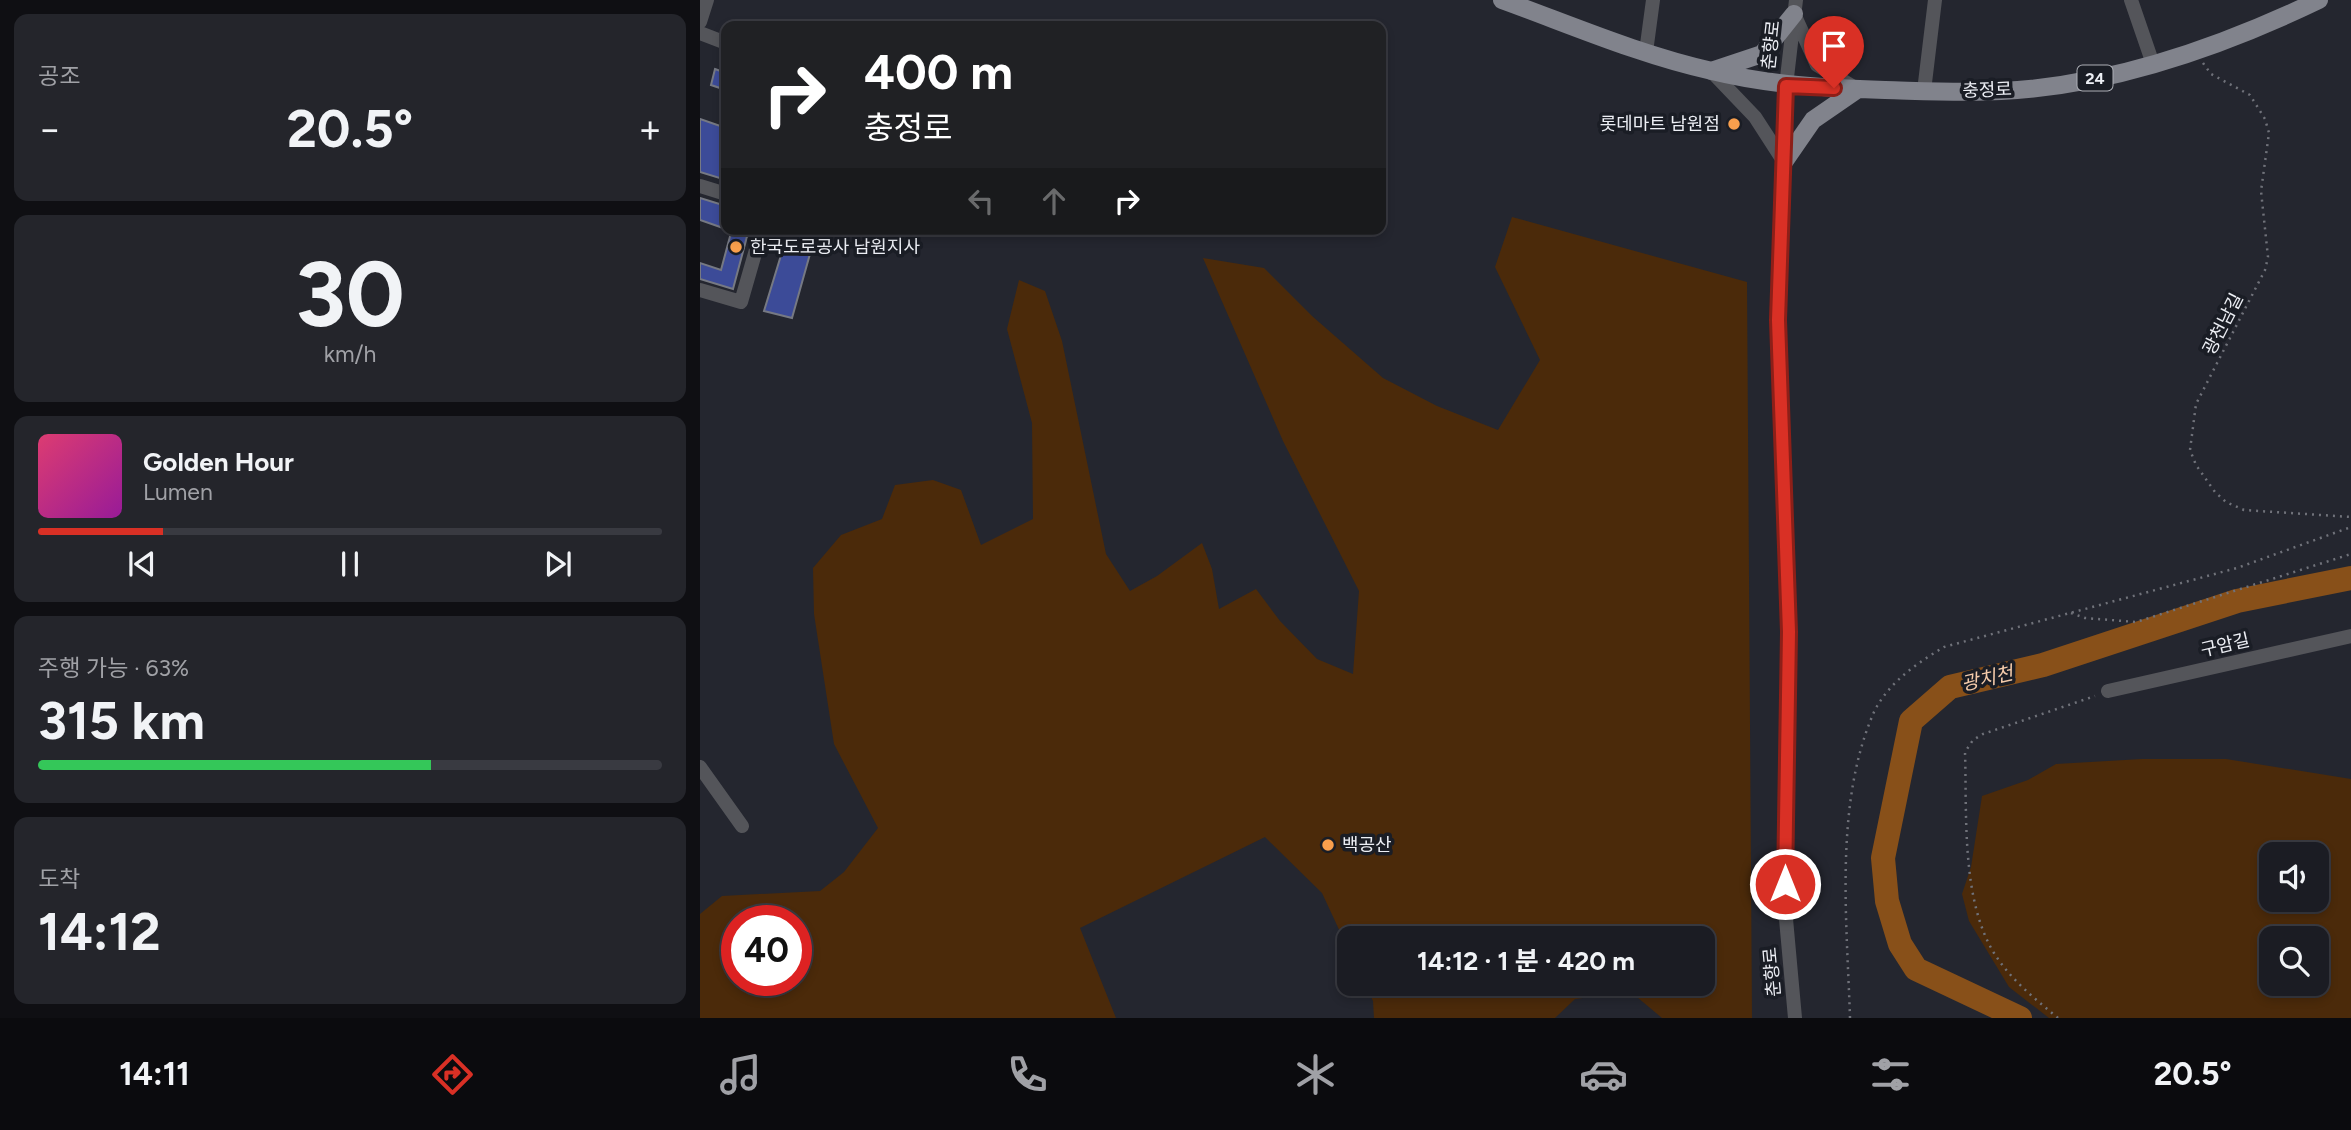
<!DOCTYPE html>
<html lang="ko">
<meta charset="utf-8">
<style>
:root{--surface:#1b1c23;--page:#24252b;--text:#f1f3f6;--muted:#a0a1a6;--line:#393a41;--accent:#d93025}
body{margin:0;font-family:Figtree,"Noto Sans KR",sans-serif;background:var(--page);color:var(--text);height:100vh;display:flex;flex-direction:column;font-size:26px;white-space:nowrap}
*{box-sizing:border-box;margin:0}
p{font-size:23px;color:var(--muted)}
.icon{flex:none;width:38px;height:38px;fill:none;stroke:currentColor;stroke-width:2;stroke-linecap:round;stroke-linejoin:round}
.map{position:relative;flex:1;overflow:hidden}
.side{display:flex;flex-direction:column;gap:14px;padding:14px;background:#0f0f13;width:700px}
.side>*{flex:none}
.hud{position:absolute;left:21px;top:21px;width:665px;height:214px;border-radius:14px;box-shadow:0 4px 10px #0003,0 0 0 2px var(--line);background:#202124;color:#fff;overflow:hidden}
.tools{position:absolute;left:1559px;top:842px;display:grid;gap:14px}
.tools a{display:grid;place-items:center;width:70px;height:70px;border-radius:14px;background:var(--surface);box-shadow:0 4px 10px #0003,0 0 0 2px var(--line);font-size:35px}
.speed{position:absolute;left:21px;top:905px;display:flex;gap:14px;font-size:35px;font-weight:700;text-align:center}
.speed>*{display:grid;place-content:center;width:91px;height:91px;border-radius:50%;background:var(--surface);box-shadow:0 4px 10px #0003,0 0 0 2px var(--line);line-height:1}
.speed .limit{border:10px solid #d22;background:#fff;color:#111}
.pin{position:absolute;display:grid;place-items:center;width:60px;height:60px;color:#fff;margin:-72px -30px;border-radius:50% 50% 50% 0;rotate:-45deg;box-shadow:0 0 7px #0007}
.pin .icon{rotate:45deg}
.me{position:absolute;width:77px;margin:-38px;rotate:0deg;stroke-linejoin:round;filter:drop-shadow(0 0 5px #0008)}
.turn{display:flex;align-items:center;gap:24px;height:147px;padding:0 28px;font-size:32px}
.turn .icon{width:91px;height:91px;stroke-width:2.5}
.turn b{display:block;font-size:49px;line-height:60px}
.lanes{display:flex;align-items:center;height:66px;padding:0 28px;background:#0003;justify-content:center;gap:35px;direction:ltr}
.lanes .off{opacity:.35}
.big{font-size:52px;font-weight:700;line-height:1.1}
.side .widget{flex:1;display:flex;flex-direction:column;justify-content:center;gap:10px;min-width:0;padding:0 24px;border-radius:14px;background:var(--page)}
.side .dial{align-items:center;gap:0}
.dial b{font-size:91px;line-height:1}
.song{display:flex;align-items:center;gap:21px}
.cover{width:84px;height:84px;border-radius:10px;background:linear-gradient(135deg,hsl(340 70% 55%),hsl(300 70% 35%))}
.played{height:7px;border-radius:4px;background:linear-gradient(90deg,var(--accent) 20%,var(--line) 20%)}
.keys{display:flex;justify-content:space-around;direction:ltr}
.heat{display:flex;justify-content:space-between;align-items:center;font-size:38px;direction:ltr}
.charge{height:10px;border-radius:5px;background:linear-gradient(90deg,#34c759 63%,var(--line) 0)}
.trip{position:absolute;left:637px;top:926px;width:378px;height:70px;border-radius:14px;background:var(--surface);box-shadow:0 4px 10px #0003,0 0 0 2px var(--line);font-weight:700;line-height:70px;text-align:center}
.tabs{display:flex;height:112px;justify-content:space-around;align-items:center;background:#0b0b0e;color:var(--muted)}
.tabs .icon{width:49px;height:49px}
.tabs .on{color:var(--accent)}
.tabs b{font-size:32px;color:var(--text)}
main{display:flex;flex:1;min-height:0}
.map>svg:first-child{display:block}
.green{fill:#4b2a0a;fill-rule:evenodd}
.lines{fill:none;stroke-linecap:round;stroke-linejoin:round}
.river{stroke:#885019;stroke-width:24}
.building{fill:#3c4b98;stroke:#767983;stroke-width:2}
.path{stroke:#70727a;stroke-width:2.5;stroke-dasharray:2 5;stroke-linecap:butt}
.minor{stroke:#54555a;stroke-width:14}
.major{stroke:#81838c;stroke-width:18}
.route-casing{stroke:#8d1f18;stroke-width:18}
.route{stroke:#d93025;stroke-width:12}
.poi-dot{fill:#f99f4d;stroke:#1a1d25;stroke-width:2.5}
.labels{text-anchor:middle;stroke-width:7;stroke-linejoin:round;paint-order:stroke}
.shield{fill:#1a1d25;stroke:#aeb0b7;stroke-width:2}
.shield-label{font-size:16px;font-weight:bold;fill:#edeff5}
.street-label{font-size:18px;fill:#edeff5;stroke:#1a1d25}
.poi-label{font-size:18px;fill:#edeff5;stroke:#1a1d25;text-anchor:start}
.water-label{font-size:19px;font-style:italic;fill:#f4cbab;stroke:#1a1d25}
</style>
<main>
<section class="side">
<div class="widget"><p>공조</p>
<div class="heat"><a>−</a><b class="big">20.5°</b><a>+</a></div>
</div>
<div class="widget dial"><b>30</b><p>km/h</p></div>
<div class="widget">
<div class="song"><i class="cover"></i><div><b>Golden Hour</b><p>Lumen</p></div></div>
<div class="played"></div>
<div class="keys"><svg class="icon" aria-label="previous" viewBox="0 0 24 24"><path d="M18 5L8 12l10 7zM5 5v14"/></svg><svg class="icon" aria-label="pause" viewBox="0 0 24 24"><path d="M8 5v14M16 5v14"/></svg><svg class="icon" aria-label="next" viewBox="0 0 24 24"><path d="M6 5l10 7-10 7zM19 5v14"/></svg></div>
</div>
<div class="widget"><p>주행 가능 · 63%</p><b class="big">315 km</b><div class="charge"></div></div>
<div class="widget"><p>도착</p><b class="big">14:12</b></div>
</section>
<div class="map">
<svg width="1651" height="1018" viewBox="0 0 1651 1018">
<rect width="100%" height="100%" fill="#24262f"/>
<path class="green" d="M812,217L1047,282L1052,1018H962L931,992L875,999L855,1018H674L673,1001L665,984H1003V938H649V951L622,893L565,837L380,928L416,1018H0V914L22,896L120,891L144,872L178,828L134,744L114,614L113,568L141,535L182,519L195,485L233,480L261,490L281,545L333,519L332,423L307,329L319,280L345,291L362,341L406,554L430,591L457,576L502,543L512,569L519,609L556,589L580,621L617,659L653,674L659,591L583,441L503,258L564,268L612,316L683,378L737,406L798,430L840,360L795,267ZM37,920H96V980H37Z
M1442,759H1526L1651,779V1018H1349L1309,987L1269,921L1262,894L1271,867L1282,796L1328,780L1356,764ZM1572,854H1617V900H1572ZM1572,938H1617V984H1572Z"/>
<g class="lines">
<path class="river" d="M1320,1018L1216,969L1200,944L1187,901L1183,858L1211,721L1250,687L1343,665L1537,601L1651,578"/>
</g>
<path class="building" d="M15,69L26,73V90L11,85Z
M0,119L26,128V180L0,172Z
M0,198L26,206V229L0,220Z
M32,229H49L33,289L0,279V263L21,270Z
M89,229H117L92,318L64,311Z"/>
<g class="lines">
<path class="path" d="M1503,63L1511,74L1550,95L1565,119L1569,133L1561,191L1568,257L1565,270L1496,404L1490,450L1496,465L1515,492L1526,502L1544,510L1651,517
M1371,613L1385,618L1436,622L1651,554
M1150,1018C1147,921 1134,803 1174,712C1188,683 1217,663 1244,647L1537,568L1651,527
M1358,1018C1334,998 1310,979 1294,953C1261,899 1267,813 1265,752L1273,740L1283,734L1395,696"/>
<path class="minor" d="M1431,0L1453,64
M1094,14L1117,65L1157,89
M0,22L7,0
M0,33L26,43
M946,52L953,0
M1011,71L1055,117L1084,162
M1224,91L1235,0
M0,186L26,194
M0,290L41,302L62,229
M1408,691L1651,636
M0,767L42,826
M1095,1018L1085,908L1089,633L1078,320L1086,86L1096,0"/>
<path class="major" d="M802,0C871,25 940,55 1012,71C1069,85 1126,88 1185,90C1223,91 1262,93 1301,91C1410,86 1521,47 1619,0
M1011,71L1062,54L1094,14
M1084,162L1113,120L1158,89"/>
</g>
<g class="lines">
<defs>
<path id="route" d="M1085,884L1089,632L1078,320L1086,86L1134,88"/>
</defs>
<use href="#route" class="route-casing"/>
<use href="#route" class="route"/>
</g>
<g class="poi-dot">
<circle cx="1034" cy="124" r="7"/>
<circle cx="36" cy="247" r="7"/>
<circle cx="628" cy="845" r="7"/>
</g>
<g class="labels">
<rect class="shield" x="1377.5" y="65.5" width="35" height="25" rx="5"/>
<g class="shield-label">
<text x="1395" y="84">24</text>
</g>
<g class="street-label">
<text transform="translate(1071 45) rotate(-84)" y="6">춘향로</text>
<text transform="translate(1287 90) rotate(-2)" y="6">충정로</text>
<text transform="translate(1523 324) rotate(-63)" y="6">광천남길</text>
<text transform="translate(1525 645) rotate(-13)" y="6">구암길</text>
<text transform="translate(1072 972) rotate(-95)" y="6">춘향로</text>
</g>
<g class="poi-label">
<text x="1020" y="130" text-anchor="end">롯데마트 남원점</text>
<text x="50" y="253">한국도로공사 남원지사</text>
<text x="642" y="851">백공산</text>
</g>
<g class="water-label">
<text transform="translate(1287 678) rotate(-13)" y="7">광치천</text>
</g>
</g>
</svg>
<div class="tools">
<a><svg class="icon" aria-label="sound" viewBox="0 0 24 24"><path d="M4 9h4l5-4v14l-5-4H4zM17 9q2 3 0 6"/></svg></a>
<a><svg class="icon" aria-label="search" viewBox="0 0 24 24"><circle cx="10" cy="10" r="6"/><path d="M15 15l6 6"/></svg></a>
</div>
<div class="speed"><div class="limit">40</div></div>
<div class="pin" style="left:1134px;top:88px;background:#d93025"><svg class="icon" aria-label="arrive" viewBox="0 0 24 24"><path d="M6 21V4h12l-3 4 3 4H6"/></svg></div>
<svg class="me" style="left:1085px;top:884px" viewBox="-20 -20 40 40"><circle r="17" fill="#d93025" stroke="#fff" stroke-width="3"/><path d="M0-11L8 9 0 5-8 9z" fill="#fff"/></svg>
<div class="trip">14:12 · 1 분 · 420 m</div>
<div class="hud">
<div class="turn"><svg class="icon" aria-label="right" viewBox="0 0 24 24"><path d="M7 20v-9h11M14 6l5 5-5 5"/></svg><div><b>400 m</b>충정로</div></div>
<div class="lanes"><svg class="icon off" aria-label="left" viewBox="0 0 24 24"><path d="M17 20v-9H6M10 6l-5 5 5 5"/></svg><svg class="icon off" aria-label="ahead" viewBox="0 0 24 24"><path d="M12 20V5M6 11l6-6 6 6"/></svg><svg class="icon" aria-label="right" viewBox="0 0 24 24"><path d="M7 20v-9h11M14 6l5 5-5 5"/></svg></div>
</div>
</div>
</main>
<nav class="tabs">
<b>14:11</b>
<svg class="icon on" aria-label="directions" viewBox="0 0 24 24"><path d="M12 3l9 9-9 9-9-9zM9 14v-3h6M13 9l2 2-2 2"/></svg>
<svg class="icon" aria-label="music" viewBox="0 0 24 24"><path d="M9 18V5l10-2v13"/><circle cx="6" cy="18" r="3"/><circle cx="16" cy="16" r="3"/></svg>
<svg class="icon" aria-label="phone" viewBox="0 0 24 24"><path d="M5 4h4l2 5-3 2q2 4 5 5l2-3 5 2v4C11 20 4 13 5 4z"/></svg>
<svg class="icon" aria-label="climate" viewBox="0 0 24 24"><path d="M12 3v18M4 7l16 10M4 17L20 7"/></svg>
<svg class="icon" aria-label="car" viewBox="0 0 24 24"><path d="M5 17H2v-5l4-1 3-4h7l3 4 3 1v5h-3M9 17h6M6 11h13"/><circle cx="7" cy="17" r="2"/><circle cx="17" cy="17" r="2"/></svg>
<svg class="icon" aria-label="filters" viewBox="0 0 24 24"><path d="M4 7h16M4 17h16"/><circle cx="9" cy="7" r="2"/><circle cx="15" cy="17" r="2"/></svg>
<b>20.5°</b>
</nav>
